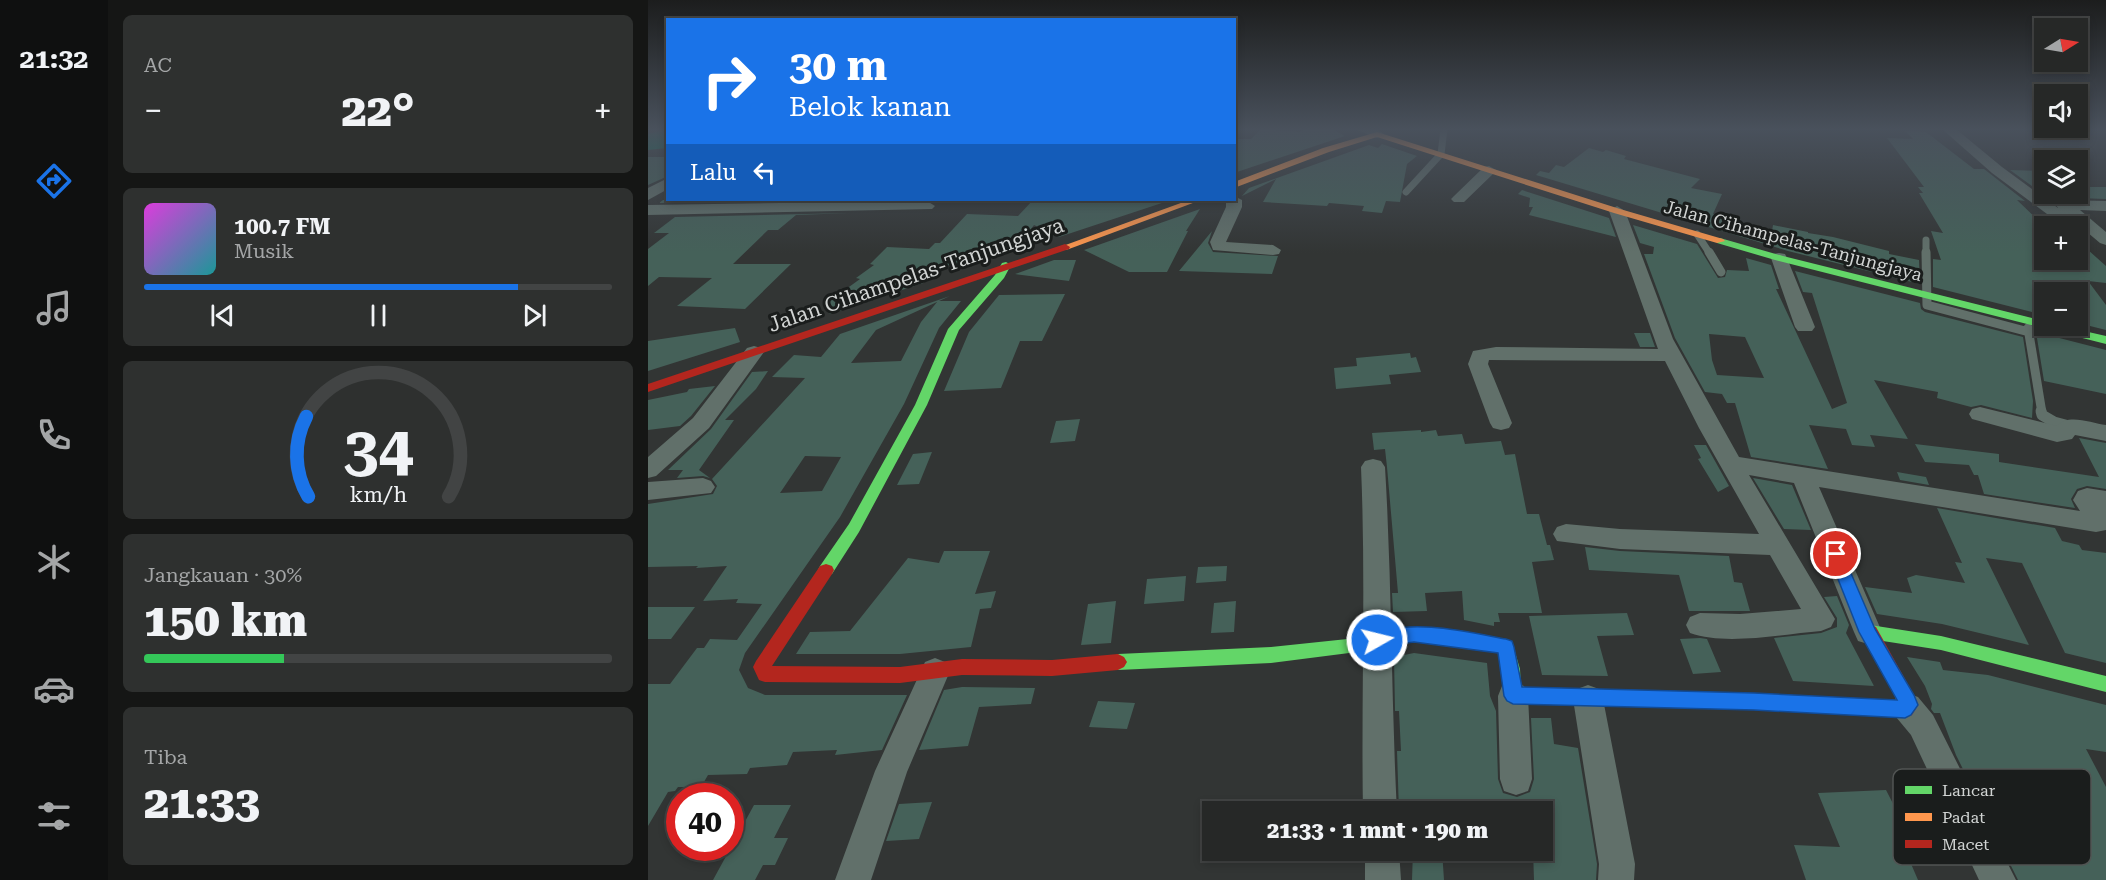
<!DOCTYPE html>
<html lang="id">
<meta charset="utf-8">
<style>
:root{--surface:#262827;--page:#2e302f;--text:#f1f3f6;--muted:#a4a6a7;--line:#424444;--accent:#1a73e8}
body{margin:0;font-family:"Roboto Serif",serif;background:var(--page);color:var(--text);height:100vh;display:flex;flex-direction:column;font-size:22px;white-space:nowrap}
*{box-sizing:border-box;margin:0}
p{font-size:20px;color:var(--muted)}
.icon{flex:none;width:33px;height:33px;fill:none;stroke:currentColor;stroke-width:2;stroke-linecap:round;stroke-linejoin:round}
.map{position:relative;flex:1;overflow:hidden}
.drawer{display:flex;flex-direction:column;gap:15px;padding:15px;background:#151615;width:540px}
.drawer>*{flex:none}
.hud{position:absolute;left:18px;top:18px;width:570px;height:183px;border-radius:0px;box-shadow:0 3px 9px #0003,0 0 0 2px var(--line);background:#1a73e8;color:#fff;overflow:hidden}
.needle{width:39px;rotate:79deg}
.buttons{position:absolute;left:1386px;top:18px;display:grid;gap:12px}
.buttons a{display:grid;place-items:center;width:54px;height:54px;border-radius:0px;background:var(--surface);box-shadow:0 3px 9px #0003,0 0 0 2px var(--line);font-size:30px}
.speed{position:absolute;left:18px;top:783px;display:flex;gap:12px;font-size:30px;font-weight:700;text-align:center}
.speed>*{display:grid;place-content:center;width:78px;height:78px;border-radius:50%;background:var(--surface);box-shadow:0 3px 9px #0003,0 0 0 2px var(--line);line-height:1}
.speed .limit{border:9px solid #d22;background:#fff;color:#111}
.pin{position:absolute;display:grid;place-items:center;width:51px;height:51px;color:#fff;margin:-26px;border:3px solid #fff;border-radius:50%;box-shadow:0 2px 6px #0007}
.me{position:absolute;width:66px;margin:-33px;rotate:82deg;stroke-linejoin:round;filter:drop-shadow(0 0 4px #0008)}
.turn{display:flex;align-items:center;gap:21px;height:126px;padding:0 24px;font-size:27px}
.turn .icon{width:78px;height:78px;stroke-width:2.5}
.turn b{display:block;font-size:42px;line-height:51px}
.then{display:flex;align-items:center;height:57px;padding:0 24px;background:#0003;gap:12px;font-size:22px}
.big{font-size:45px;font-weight:800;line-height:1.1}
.drawer .tile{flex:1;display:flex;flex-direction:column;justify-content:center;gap:9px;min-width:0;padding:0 21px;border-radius:9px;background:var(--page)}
.drawer .dial{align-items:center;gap:0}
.dial svg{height:156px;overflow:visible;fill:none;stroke:var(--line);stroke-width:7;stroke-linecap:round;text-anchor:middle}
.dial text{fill:var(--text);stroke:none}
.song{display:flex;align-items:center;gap:18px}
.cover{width:72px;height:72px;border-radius:9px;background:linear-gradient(135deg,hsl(300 70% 55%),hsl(180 70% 35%))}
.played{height:6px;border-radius:3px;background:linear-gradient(90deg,var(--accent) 80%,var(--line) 80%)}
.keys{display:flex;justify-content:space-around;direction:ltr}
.heat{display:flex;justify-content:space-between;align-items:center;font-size:33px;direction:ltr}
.charge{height:9px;border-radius:4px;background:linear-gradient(90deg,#34c759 30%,var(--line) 0)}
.trip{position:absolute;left:554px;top:801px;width:351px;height:60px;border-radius:0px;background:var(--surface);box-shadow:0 3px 9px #0003,0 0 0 2px var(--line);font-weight:800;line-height:60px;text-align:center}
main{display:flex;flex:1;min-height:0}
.menu{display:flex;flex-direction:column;width:108px;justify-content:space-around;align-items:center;background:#0f1010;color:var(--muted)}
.menu .icon{width:42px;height:42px}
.menu .current{color:var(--accent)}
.menu b{font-size:27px;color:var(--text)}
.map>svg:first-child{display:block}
.forest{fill:#087157}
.building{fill:#456159;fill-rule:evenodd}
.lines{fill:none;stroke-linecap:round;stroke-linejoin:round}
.lane-far2{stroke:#61706a;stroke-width:7}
.lane-far1{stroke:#61706a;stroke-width:9}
.lane{stroke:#61706a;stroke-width:11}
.street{fill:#61706a;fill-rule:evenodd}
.fast{fill:#63d668;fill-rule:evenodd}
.slow{fill:#ff974d;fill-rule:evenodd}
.jam{fill:#b3261e;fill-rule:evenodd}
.route{fill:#1a73e8;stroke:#114b97;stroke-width:1.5}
.labels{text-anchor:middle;stroke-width:6;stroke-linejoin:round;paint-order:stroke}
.far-street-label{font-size:18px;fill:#d1d4d3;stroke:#1a1d1c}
.street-label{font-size:21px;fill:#d1d4d3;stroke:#1a1d1c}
.key{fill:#1a1d1c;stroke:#515453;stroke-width:1.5}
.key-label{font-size:16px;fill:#d1d4d3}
</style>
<main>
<nav class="menu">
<b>21:32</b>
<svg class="icon current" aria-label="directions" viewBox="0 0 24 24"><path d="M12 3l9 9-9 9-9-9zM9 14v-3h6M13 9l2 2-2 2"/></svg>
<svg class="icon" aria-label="music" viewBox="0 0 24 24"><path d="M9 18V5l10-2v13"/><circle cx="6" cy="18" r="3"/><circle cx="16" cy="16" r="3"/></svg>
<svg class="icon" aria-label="phone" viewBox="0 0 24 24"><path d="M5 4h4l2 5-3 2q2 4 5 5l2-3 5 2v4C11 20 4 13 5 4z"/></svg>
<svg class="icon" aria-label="climate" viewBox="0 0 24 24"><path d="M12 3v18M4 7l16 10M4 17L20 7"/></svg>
<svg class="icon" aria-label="car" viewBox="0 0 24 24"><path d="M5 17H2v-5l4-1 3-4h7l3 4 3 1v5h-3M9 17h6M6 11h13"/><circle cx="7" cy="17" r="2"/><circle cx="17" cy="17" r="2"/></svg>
<svg class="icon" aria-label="filters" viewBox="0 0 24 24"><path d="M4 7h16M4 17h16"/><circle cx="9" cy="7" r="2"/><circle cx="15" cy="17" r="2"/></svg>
</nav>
<section class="drawer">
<div class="tile"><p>AC</p>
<div class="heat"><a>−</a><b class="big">22°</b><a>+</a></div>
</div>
<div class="tile">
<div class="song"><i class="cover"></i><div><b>100.7 FM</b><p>Musik</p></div></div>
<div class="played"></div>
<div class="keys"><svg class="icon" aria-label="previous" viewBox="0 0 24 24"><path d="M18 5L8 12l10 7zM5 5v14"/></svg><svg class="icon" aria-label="pause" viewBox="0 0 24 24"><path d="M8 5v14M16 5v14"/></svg><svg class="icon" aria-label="next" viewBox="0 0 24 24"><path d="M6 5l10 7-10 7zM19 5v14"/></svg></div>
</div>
<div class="tile dial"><svg viewBox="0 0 100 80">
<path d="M14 69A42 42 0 1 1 86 69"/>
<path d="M14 69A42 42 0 0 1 13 28" stroke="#1a73e8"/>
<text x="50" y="56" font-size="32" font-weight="700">34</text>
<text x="50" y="72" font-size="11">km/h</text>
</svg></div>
<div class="tile"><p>Jangkauan · 30%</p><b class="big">150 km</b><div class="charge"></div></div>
<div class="tile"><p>Tiba</p><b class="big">21:33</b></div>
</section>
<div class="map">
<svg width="1458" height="880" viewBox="0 0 1458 880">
<rect width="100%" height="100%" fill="#323534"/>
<path class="forest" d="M19,129V148L0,150V134Z"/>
<path class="building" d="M613,129L652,132L657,129H684L697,136L586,173V139H603Z
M1257,131L1278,132L1326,169H1336L1377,201L1369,200L1396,226V260H1430V241L1458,266V283L1440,281L1458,305V330L1430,323V292H1396V315L1285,287V259L1293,260L1283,231L1295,233L1271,193H1275L1270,187H1276L1239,138L1265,139Z
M734,144L769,156L759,164L752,202L738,201L734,213L714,211L716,206L681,203L679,206L615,202L628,179L594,196L601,188L721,145L730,148Z
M941,148L955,152L958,150L978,156L976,159L1052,179L1043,188L1074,194L1065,214L1086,223L1124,231L1125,225L1160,232V233L1185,237L1241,251V254L1271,260L1272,284L1140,251L888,175L892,171L901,173L908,165L916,167Z
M0,157H20V176L0,185Z
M1362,170L1396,171V180L1388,189Z
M1430,179L1440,187H1458V199L1430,198Z
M874,190L961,218L968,237L881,215L885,207H881L882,198L870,194Z
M15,200H216L11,203Z
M385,200H523L411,237L386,225L367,251L346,250L340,256H328L315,267L298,265L275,283L182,314L176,305L212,279L208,278L226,265L222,264L239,247L281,249L287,243H292L319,214L370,216Z
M552,209L538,231H540L519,272H481L436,250Z
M203,213L148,215L130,230H120L85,264H143L97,309L29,306L64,278L11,277L0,286V249L21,233H6L27,217Z
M985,225L1049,244L1070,278L1077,277L1079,270L1101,271L1098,258L1123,265L1131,289H1128L1184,409L1199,403L1164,293L1155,292L1147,271L1272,303L1273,309L1277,312L1375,337L1385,401L1384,418L1333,405L1323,407L1289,398L1290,392L1226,380L1260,439L1222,435L1227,447L1204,445L1198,429L1161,425L1180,469L1103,457L1087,403H1079L1074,394L1057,392L1027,338L996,254H1005L1006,247L992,243ZM1061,334L1097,337L1116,378L1069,375L1064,360Z
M564,231L560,243L565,252L630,256L624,274L531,271Z
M406,260H428L421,281L367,274Z
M417,294L394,341H372L353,388L296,391L321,332L351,295Z
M302,296L291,301H313L291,328L256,404L192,517L97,653L91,670L100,688L117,695H259L234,750L187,755L189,750L145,752L139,765L102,768L99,774L60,775L53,787H30L27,791L20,792L0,826V684H22L49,648H56L62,639L89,640L114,604L88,603L90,599L55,601L79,566L48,568L50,566L0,567V504L65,494L69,486L64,479L157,378L124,377L146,355L173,357L192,334ZM289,302L273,322L253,361L203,363L228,330ZM157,456L193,457L174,491L132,493Z
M87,328L92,342L0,371V341Z
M1388,332L1458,350V394L1396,381Z
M986,333H1002L1007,347H992Z
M762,353L763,358L768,357L773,372L741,375L743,384L688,389L686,368L709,366L708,358Z
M120,371L108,389L77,420H86L51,470L62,478L55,476L29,478L35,470H20L63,429L104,372Z
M67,386L43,416L32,426L0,430V400L39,392L41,389Z
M432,419L427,441L402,443L408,421Z
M773,430V432L788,430L790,436L814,434L817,444L853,441L857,455L867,454L879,514H891L899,545H902L906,560L884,562L894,613H850L852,622H846V626L816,620L814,591L777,593L779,611L745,612L744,593H750L739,467L737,449L726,450L724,433Z
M1431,438L1458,443V489L1439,486L1429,489L1423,499L1427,508L1336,494L1330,475H1326L1321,465L1277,462L1267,444L1351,454V462L1451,477Z
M1046,445H1058L1081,486L1070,492L1050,459L1053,458Z
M284,452L271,484L249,485L265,454Z
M1249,472L1278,477L1281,485L1252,480Z
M1105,478L1144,485L1163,530L1136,529Z
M1289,508L1407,528L1414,541L1431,545L1434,550L1458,553V663L1417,653L1374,563L1338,558L1381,645L1294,624L1229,614L1217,587L1264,593L1259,578L1268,575L1317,583L1307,562L1314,563Z
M937,547L972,551L1081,556L1086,582L1094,583L1102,611H1041L1031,575L941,570Z
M296,551H342L327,594L348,591L343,608L332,609L323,647L252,654H148L162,632L202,631L260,558L291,563Z
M579,566L578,581L548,583L550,567Z
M538,576L536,601L496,604L499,579Z
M1189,596L1201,625L1198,633L1226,686L1145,681L1126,638L1173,633L1189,627V618L1176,597Z
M468,601L463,643L433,645L440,604Z
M588,601L586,632L563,633L566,603Z
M0,607H47L23,639H0Z
M979,613L986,635L949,636L960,676L894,675L881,616Z
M1052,638L1059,639L1073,672L1045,674L1032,639Z
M766,653L839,663L842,696L848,711L850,779L855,793L869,797L882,792L886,779L883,718H903L906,744L930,748L949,864L948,880H886L885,850H894V812L799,807V812H751L749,751H753L751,711H747L746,657Z
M1259,657L1292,662L1295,670L1340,675L1458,705V752L1438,749L1458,787V880H1370L1308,755L1292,713H1286L1283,709L1284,704L1277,686Z
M314,687L387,688L383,704L331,707L320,746L271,750L296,690Z
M450,701L487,703L479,729L441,727Z
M1238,790L1258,829H1248L1270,880H1158L1146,845L1192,847L1170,793Z
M284,802L271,839L238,841L251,804Z
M106,805H143L126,838H140L127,865H115L107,880H65Z
M765,850H794L796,880H764Z"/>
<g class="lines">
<path class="lane-far2" d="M758,192L793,154L796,129
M1049,234L1062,254
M1278,240V254"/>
<path class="lane-far1" d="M1061,252L1073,272
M1278,252L1279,305L1381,332
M1380,328L1394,413"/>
<path class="lane" d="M1393,411L1394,415L1406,422L1421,426"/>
<path class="street" d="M707,129H728L736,134L729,138Z
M1294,129H1308L1354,167L1410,208L1408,205L1411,202L1416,200L1458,201V211L1432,210L1458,232V245L1452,243L1433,227L1430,230V226H1415L1344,173Z
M841,166L848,170L846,173L816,202H806L803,199L806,196L836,167Z
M20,178V189L0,200V188Z
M586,196L594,200V207L578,242L625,245L633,250L631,254L625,255L565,250L562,242L578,207V200H586Z
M279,201L287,206L284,209L0,215V205Z
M969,206L977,211L1025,339L1091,457L1432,511L1425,500L1430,491L1439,488L1458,491V530L1448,532L1171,487L1234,632L1230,641L1220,644L1210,641L1206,632L1146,483L1101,475L1187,619L1183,627L1173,631C1135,634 1078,646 1042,633L1038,625L1042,617L1052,613L1092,614L1153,609L1122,555L972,549L909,541L905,534L909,527L918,524L972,529L1111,534L1051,428L1017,361L841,360L840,364L864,423L861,428L853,430L845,428L842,423L820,364L825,351L848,347L1010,349L961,211Z
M1131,253L1137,254L1139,258L1167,327L1164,331H1150L1147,327L1123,258L1125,254Z
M106,346L113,348L116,352L61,428L8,476L0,478V457L45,418L99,348Z
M1332,407L1409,426C1420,413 1443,423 1458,425V441L1427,435L1424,439L1409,442L1324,419L1321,414L1324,409Z
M725,459L733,461L737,467C744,582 743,697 749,812H715C713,697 718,582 713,467L717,461Z
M55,478L63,481L67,487L63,493L0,500V482Z
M287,658L297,662L302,671L259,772L223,880H187L227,771L277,662Z
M865,682L876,686L880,696L884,779L880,791L868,795L856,791L852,779L850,696L854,686Z
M940,685L951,689L955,699L987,864L986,880H950L951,864L925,699L929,689Z
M1259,693L1270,697L1285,715L1368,880H1331L1263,735L1248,717L1244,707L1248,697Z
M717,850H751L753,880H717Z"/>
<path class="fast" d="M1072,238L1135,256L1396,321V326H1414L1458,336V344L1127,260L1069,243V239Z
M358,262L363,265L356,278L311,330L279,405L211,532L184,574L178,576L172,574L170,570L172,566L201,524L267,405L300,329L347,275L354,263Z
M1222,625L1293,636L1458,676V692L1293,650L1222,639L1216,637L1214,632L1216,627Z
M766,627L818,632L864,642L872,669L873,689L877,690L880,696L877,702L871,704L859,702L851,653L818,646L766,641L709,652L623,663L470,670L464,667L461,662L464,657L470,654L623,647L709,638Z"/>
<path class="slow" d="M729,132L972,209L1075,239L1077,241L1069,243L966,213L729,137L681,152L586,188V182L675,148Z
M541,200H553L421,249L417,250L412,247Z"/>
<path class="jam" d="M417,244L422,247L421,249L0,392V384Z
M178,564L184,566L186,570L184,574L124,666L252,667L314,659L404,660L470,654L476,657L479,662L476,667L470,670L404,676L314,675L252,683L117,682L111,680L105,667L108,661L172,566Z
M1222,625L1228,627L1266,695L1270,705L1264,715L1257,718L1106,709L871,704L865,702L862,696L865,690L871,688L1106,693L1250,700L1214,632L1216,627Z"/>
</g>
<linearGradient id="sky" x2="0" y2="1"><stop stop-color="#1c1d1d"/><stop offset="0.51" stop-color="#49515c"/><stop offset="1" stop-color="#49515c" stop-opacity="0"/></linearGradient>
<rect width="1458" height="253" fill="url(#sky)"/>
<path class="route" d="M1188,548L1193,550L1227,629L1266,695L1270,705L1263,715L1257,718L1106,710L865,704L859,701L856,696L850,653L766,642L729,647L723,645L720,640L723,634C765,619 815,631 858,639L864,641L866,647L874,687L1106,693L1249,700L1211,632L1180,554L1182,550Z"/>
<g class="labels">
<g class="far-street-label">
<text transform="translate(1145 241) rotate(15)" y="6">Jalan Cihampelas-Tanjungjaya</text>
</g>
<g class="street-label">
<text transform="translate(268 275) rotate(-19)" y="7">Jalan Cihampelas-Tanjungjaya</text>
</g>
</g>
<rect x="1245" y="769" width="198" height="96" rx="9" class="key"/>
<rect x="1257" y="786" width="27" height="8" fill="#63d668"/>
<rect x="1257" y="813" width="27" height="8" fill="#ff974d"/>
<rect x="1257" y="840" width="27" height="8" fill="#b3261e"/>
<g class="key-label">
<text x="1294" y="796">Lancar</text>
<text x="1294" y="823">Padat</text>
<text x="1294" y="850">Macet</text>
</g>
</svg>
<div class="buttons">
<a><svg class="needle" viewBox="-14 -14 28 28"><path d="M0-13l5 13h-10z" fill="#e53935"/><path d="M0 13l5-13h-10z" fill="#a4a6a7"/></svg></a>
<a><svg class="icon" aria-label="sound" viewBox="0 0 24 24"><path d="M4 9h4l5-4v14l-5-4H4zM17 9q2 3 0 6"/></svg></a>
<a><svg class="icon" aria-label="layers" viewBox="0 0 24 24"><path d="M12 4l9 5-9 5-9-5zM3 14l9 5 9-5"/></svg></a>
<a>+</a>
<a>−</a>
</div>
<div class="speed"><div class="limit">40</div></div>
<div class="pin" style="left:1188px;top:554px;background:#d93025"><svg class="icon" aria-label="arrive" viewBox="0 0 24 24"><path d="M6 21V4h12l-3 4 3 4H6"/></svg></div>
<svg class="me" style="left:729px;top:640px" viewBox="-20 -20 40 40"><circle r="17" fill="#1a73e8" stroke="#fff" stroke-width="3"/><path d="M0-11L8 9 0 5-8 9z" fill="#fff"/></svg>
<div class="trip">21:33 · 1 mnt · 190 m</div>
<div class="hud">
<div class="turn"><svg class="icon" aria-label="right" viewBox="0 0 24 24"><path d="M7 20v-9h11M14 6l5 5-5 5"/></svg><div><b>30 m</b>Belok kanan</div></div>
<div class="then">Lalu<svg class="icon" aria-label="left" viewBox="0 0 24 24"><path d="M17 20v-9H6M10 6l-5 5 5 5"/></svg></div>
</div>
</div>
</main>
